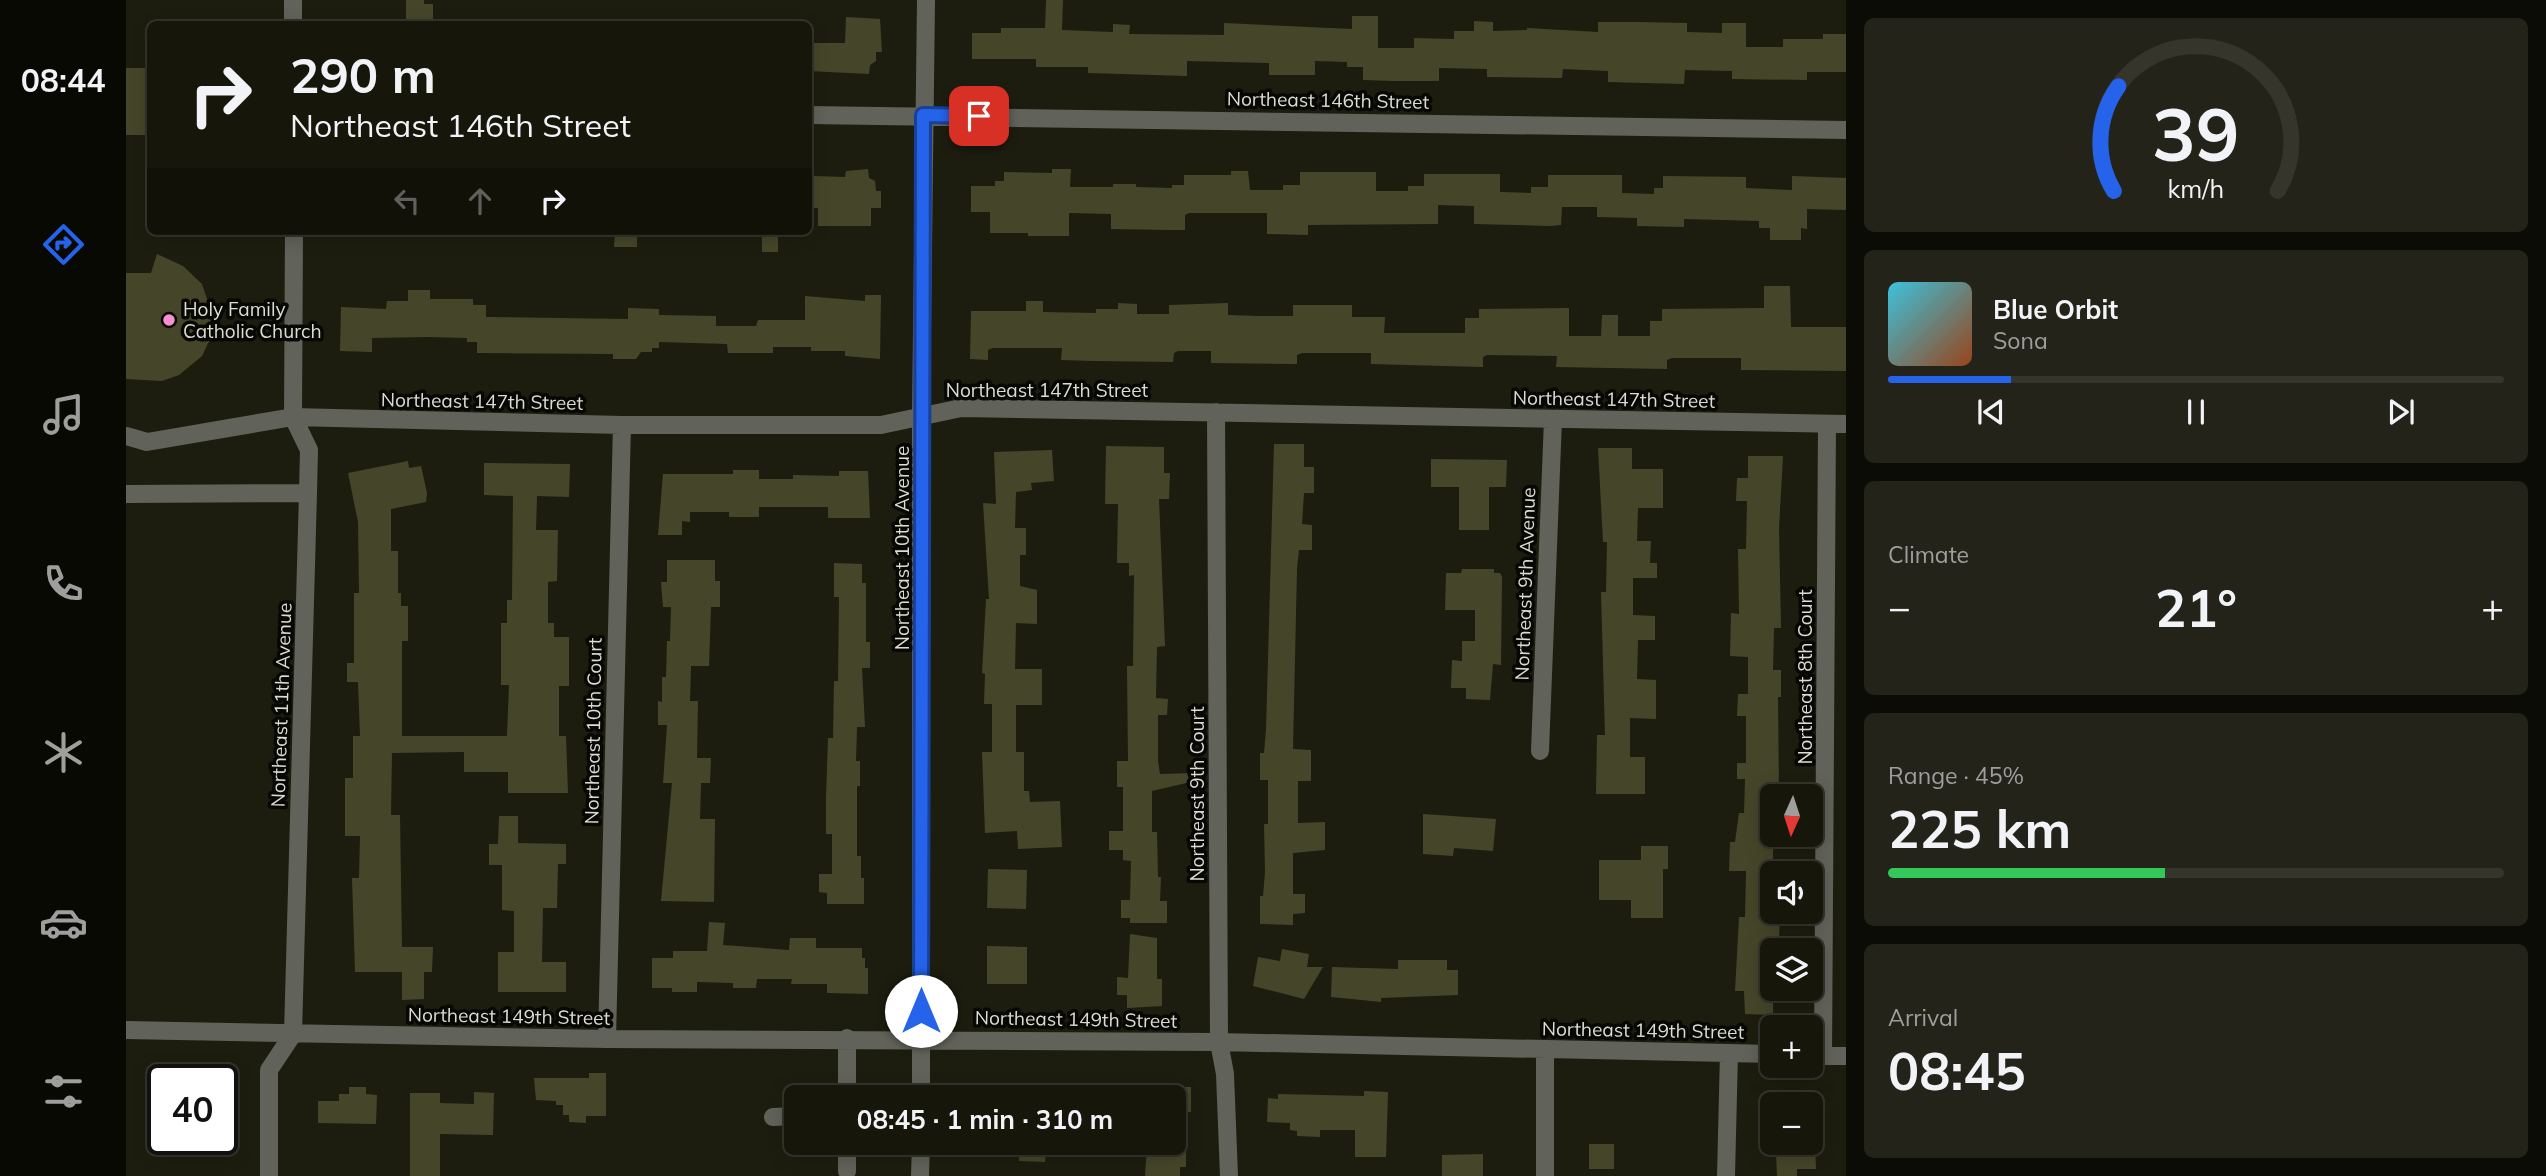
<!DOCTYPE html>
<meta charset="utf-8">
<style>
:root{--surface:#16160b;--page:#232319;--text:#f1f3f6;--muted:#9e9f9d;--line:#35352c;--accent:#2563eb}
body{margin:0;font-family:Mulish,sans-serif;background:var(--page);color:var(--text);height:100vh;display:flex;flex-direction:column;font-size:26px;white-space:nowrap}
*{box-sizing:border-box;margin:0}
p{font-size:23px;color:var(--muted)}
.icon{flex:none;width:38px;height:38px;fill:none;stroke:currentColor;stroke-width:2;stroke-linecap:round;stroke-linejoin:round}
.map{position:relative;flex:1;overflow:hidden}
.details{display:flex;flex-direction:column;gap:18px;padding:18px;background:#0c0c06;width:700px}
.details>*{flex:none}
.banner{position:absolute;left:21px;top:21px;width:665px;height:214px;border-radius:10px;box-shadow:0 4px 18px #0003,0 0 0 2px var(--line);background:#16160b;color:var(--text);overflow:hidden}
.needle{width:46px;rotate:183deg}
.controls{position:absolute;left:1634px;top:784px;display:grid;gap:14px}
.controls a{display:grid;place-items:center;width:63px;height:63px;border-radius:10px;background:var(--surface);box-shadow:0 4px 18px #0003,0 0 0 2px var(--line);font-size:35px}
.speed{position:absolute;left:21px;top:1064px;display:flex;gap:14px;font-size:35px;font-weight:700;text-align:center}
.speed>*{display:grid;place-content:center;width:91px;height:91px;border-radius:50%;background:var(--surface);box-shadow:0 4px 18px #0003,0 0 0 2px var(--line);line-height:1}
.speed .limit{border:4px solid #111;border-radius:10px;background:#fff;color:#111}
.pin{position:absolute;display:grid;place-items:center;width:60px;height:60px;color:#fff;margin:-30px;border-radius:14px;box-shadow:0 4px 10px #0006}
.me{position:absolute;width:77px;margin:-38px;rotate:0deg;stroke-linejoin:round;filter:drop-shadow(0 0 5px #0008)}
.turn{display:flex;align-items:center;gap:24px;height:147px;padding:0 28px;font-size:32px}
.turn .icon{width:91px;height:91px;stroke-width:2.5}
.turn b{display:block;font-size:49px;line-height:60px}
.lanes{display:flex;align-items:center;height:66px;padding:0 28px;background:#0003;justify-content:center;gap:35px;direction:ltr}
.lanes .off{opacity:.35}
.big{font-size:52px;font-weight:700;line-height:1.1}
.details .card{flex:1;display:flex;flex-direction:column;justify-content:center;gap:10px;min-width:0;padding:0 24px;border-radius:10px;background:var(--page)}
.details .dial{align-items:center;gap:0}
.dial svg{height:182px;overflow:visible;fill:none;stroke:var(--line);stroke-width:7;stroke-linecap:round;text-anchor:middle}
.dial text{fill:var(--text);stroke:none}
.song{display:flex;align-items:center;gap:21px}
.cover{width:84px;height:84px;border-radius:10px;background:linear-gradient(135deg,hsl(190 70% 55%),hsl(20 70% 35%))}
.played{height:7px;border-radius:4px;background:linear-gradient(90deg,var(--accent) 20%,var(--line) 20%)}
.keys{display:flex;justify-content:space-around;direction:ltr}
.heat{display:flex;justify-content:space-between;align-items:center;font-size:38px;direction:ltr}
.charge{height:10px;border-radius:5px;background:linear-gradient(90deg,#34c759 45%,var(--line) 0)}
.trip{position:absolute;left:658px;top:1085px;width:402px;height:70px;border-radius:10px;background:var(--surface);box-shadow:0 4px 18px #0003,0 0 0 2px var(--line);font-weight:700;line-height:70px;text-align:center}
main{display:flex;flex:1;min-height:0}
.tabs{display:flex;flex-direction:column;width:126px;justify-content:space-around;align-items:center;background:#090904;color:var(--muted)}
.tabs .icon{width:49px;height:49px}
.tabs .current{color:var(--accent)}
.tabs b{font-size:32px;color:var(--text)}
.map>svg:first-child{display:block}
.building{fill:#454629}
.lines{fill:none;stroke-linecap:round;stroke-linejoin:round}
.minor{stroke:#61625a;stroke-width:18}
.route-casing{stroke:#184099;stroke-width:18}
.route{stroke:#2563eb;stroke-width:12}
.poi-dot{fill:#f690d0;stroke:#070703;stroke-width:2.5}
.labels{text-anchor:middle;stroke-width:7;stroke-linejoin:round;paint-order:stroke}
.street-label{font-size:19px;fill:#dcdcd3;stroke:#070703}
.poi-label{font-size:19px;fill:#dcdcd3;stroke:#070703;text-anchor:start}
</style>
<main>
<nav class="tabs">
<b>08:44</b>
<svg class="icon current" aria-label="directions" viewBox="0 0 24 24"><path d="M12 3l9 9-9 9-9-9zM9 14v-3h6M13 9l2 2-2 2"/></svg>
<svg class="icon" aria-label="music" viewBox="0 0 24 24"><path d="M9 18V5l10-2v13"/><circle cx="6" cy="18" r="3"/><circle cx="16" cy="16" r="3"/></svg>
<svg class="icon" aria-label="phone" viewBox="0 0 24 24"><path d="M5 4h4l2 5-3 2q2 4 5 5l2-3 5 2v4C11 20 4 13 5 4z"/></svg>
<svg class="icon" aria-label="climate" viewBox="0 0 24 24"><path d="M12 3v18M4 7l16 10M4 17L20 7"/></svg>
<svg class="icon" aria-label="car" viewBox="0 0 24 24"><path d="M5 17H2v-5l4-1 3-4h7l3 4 3 1v5h-3M9 17h6M6 11h13"/><circle cx="7" cy="17" r="2"/><circle cx="17" cy="17" r="2"/></svg>
<svg class="icon" aria-label="filters" viewBox="0 0 24 24"><path d="M4 7h16M4 17h16"/><circle cx="9" cy="7" r="2"/><circle cx="15" cy="17" r="2"/></svg>
</nav>
<div class="map">
<svg width="1720" height="1176" viewBox="0 0 1720 1176">
<rect width="100%" height="100%" fill="#1d1d0f"/>
<path class="building" d="M280,0H298V4H307V24L280,22Z
M920,0H937L936,30L987,32V24L1004,25L1003,34L1098,35V23L1226,29V16H1252V48H1288V38L1328,39V31H1348V21L1367,22V31L1401,30V28L1472,32V22H1512L1561,23V32L1596,33V23H1620V47H1657V39H1697V34H1720V72H1681V80L1606,79V71L1559,70L1558,84L1482,82V71L1437,69L1436,78L1361,77V69L1313,68V81H1266L1237,80V67H1221V62L1189,61V75H1143V63L1061,61V76L962,73V67H910V59H846V33H875V28H919Z
M720,17L754,19L756,52H750V61L744,65L743,74L682,71V43H719Z
M0,68H24V135H0Z
M742,169L743,178L749,181L750,191H755V208H745V226H692V208H682V180L686,176L719,177L720,171Z
M926,169H945L944,187H987V184H1010V187L1046,188V185H1058V175H1105V171H1122L1124,190H1157V185H1174V172H1250V191H1282V186H1298V174H1374V192L1405,193V187H1422V175H1496V193L1528,194V188H1537V176L1620,177V188L1666,190V176L1720,178V210L1681,209V229L1675,228V240H1644V228H1633V221L1558,219V227L1511,226V218L1471,217V207H1436L1435,225L1424,226L1348,224V206L1312,205V224L1182,225V235L1141,234V213H1063L1059,215V230H1043L985,229V214L943,213V236H902V233H864V212H845V186H869V181H878V172L926,173Z
M489,231H511V247H488Z
M636,233H652V252H636Z
M31,254L57,266L76,284L87,317L84,339L76,356L53,375L36,381L0,379V273H25Z
M1638,286H1664L1665,327H1720V371L1615,370V358H1546L1541,360V369L1430,367L1431,356L1361,355L1357,357V367L1245,364V353H1176L1171,355V364L1085,363V351H1052L1048,353L1047,362L967,361L935,360L936,348H867L862,350V360L844,359L845,311H900V301H917V312L970,313V309H992V303L1011,304V314H1043V305L1102,303V315L1135,316H1167V305H1226V317H1259L1258,333H1339V318H1353V309L1443,308V336H1475L1476,315H1492V336H1524V321H1536V309L1638,308Z
M282,290H304V299H347V305H360V317L502,319V308L533,309V315L590,316V326H630L632,320H679V296L739,301V295H755L754,359L719,356V351H685V347H647V353H602L601,344L533,342V348H526V352H515L510,359H487V354L351,353V342H341V338L301,337L246,338V352L214,351L215,307L260,309L261,301H282Z
M1148,444H1178V467H1188V493H1178L1176,524L1186,525V550H1173L1171,568L1167,749L1185,750V781H1172V823L1199,822V850L1167,853V894H1179V913L1167,914V925L1134,924V896H1137L1139,872L1138,824H1142V780H1134V753H1138L1140,730Z
M980,446L1038,447V473H1044L1043,499H1033L1039,646L1031,647L1030,698L1042,699L1041,715H1032V761L1034,774L1068,773L1069,781L1026,791V832H1031L1032,877H1035L1034,901H1041V923H1004V918H995V900H1004L1005,861L997,860V850H983V831H997V787H991V761H1002L1001,666H1007L1008,575L1003,576V563H991L992,504H979Z
M1472,448H1506V469H1537V508H1512L1511,541H1525L1524,563H1531V578H1507V615L1529,616V640H1512L1511,679L1530,680V719L1504,718V757H1519V794H1470L1471,735H1479L1475,592H1480L1481,542H1477Z
M926,450L928,481L905,483L906,490L890,492L889,528H900V555H894V586L911,590V624L890,623L889,669H916V705H890V752H898V791H903L904,802L934,801L936,847L892,849L891,831L859,833L856,752H866V704H858L859,674L856,673L860,599H863L857,503L870,504L868,452Z
M1622,456H1657L1653,528L1655,628H1648L1647,670H1655V697H1652L1653,796H1647V912H1654L1653,941H1647V1015L1619,1014L1618,991H1609L1613,917H1619L1620,871H1603L1604,842H1609L1613,813H1618L1619,779H1611V763H1620V716H1611L1612,694H1622V657L1604,656L1605,613L1613,614L1612,549H1620L1621,501H1610L1611,478H1622Z
M1305,459L1381,460L1380,487H1363V530H1333V487H1305Z
M282,461L283,468L295,466L301,493L300,502L265,509V551H272V593H275V606H282V641H276V736H381L383,685H375V623H381V600H386L387,496L358,495V463L444,464L443,497L411,496L410,530H432L431,581L422,582V623H428V637H443V686H433V736H440L442,793H382V772H338V752L266,753L265,815H274L276,947H307L306,972H298V999L276,1000V972H229L226,878H233L234,836H219V778H227V736H234L232,682H221V663H228V593H233L232,522L222,473Z
M607,470H633V479H667V475L713,476V471H742L744,518H702V507H633V517H603V512H564V522L556,521V535H532L537,474H607Z
M541,560H589V581H594V607H585L583,666H565L564,701H572L571,758H585L584,783H575L574,819H589L588,902L535,901L546,783H537L541,725H532V701L536,702V677H540L541,641H544L545,607H537L535,582H541Z
M708,563L736,564V583H740V642H744V668H736L739,727H731L730,761H734V786H731V856H735V878H738V904H701V893L693,892V874H706V834H700V798L702,738H707L708,681H712L713,597H708Z
M1336,569H1368V573H1374L1376,577L1375,665L1367,664L1364,700L1340,699V688H1325L1326,660L1336,661V641H1349V610H1319L1320,573H1335Z
M1297,814L1370,819L1367,851L1328,848L1327,856L1297,854Z
M373,816H392V843L440,844V864H432L431,908H417L416,962H440V992H372V952H388V911L376,910V865H363V844H372Z
M1515,846H1542V869H1537V918H1505V900H1473V860H1515Z
M862,869L901,870L900,909L861,908Z
M583,922L599,923L597,945L663,950L664,938H690V948H736V958H739V968H742V994L701,993V984H665L666,979H631L630,988H607V983L571,982V992H546V988H526V958H547V951H581Z
M1004,934L1031,938V979H1036V1006L1001,1008V995H991V977L1002,978Z
M861,946L901,947V984H861Z
M1156,949L1183,954L1181,967H1197L1178,999L1127,986L1132,957L1154,961Z
M1272,960H1321V970H1332V995L1255,998V1002L1205,997L1206,967L1272,969Z
M463,1073H480V1116H460V1123L443,1122V1115H437V1105H430V1101L410,1100L408,1078H463Z
M223,1087H240V1094L251,1095L250,1124L192,1123V1101H213V1094H223Z
M1048,1087H1065V1112H1048Z
M1238,1091L1262,1092L1260,1157H1229V1130H1194V1137L1171,1136V1131L1164,1130V1123L1141,1122L1142,1098L1152,1099V1094L1238,1096Z
M348,1092L368,1093L367,1135L314,1134V1176H284V1093H314V1103L348,1104Z
M1021,1143H1060V1167H1054V1176H1019Z
M1664,1143H1689L1690,1169H1671V1176H1651L1650,1154L1663,1151Z
M1463,1144H1488V1169H1463Z
M893,1145L920,1146L919,1162L893,1161Z
M1357,1154V1176H1316V1155Z"/>
<g class="lines">
<path class="minor" d="M167,0V24
M682,115L1720,130
M1090,412L1093,1042L1099,1074L1103,1176
M0,436L21,442L167,417L496,425H755L835,408L1720,424
M0,494L182,493
M1414,751L1427,419
M0,1030L481,1039L1093,1042L1647,1054
M721,1038V1097
M481,1039L496,425
M1689,1056H1720
M1697,1056L1701,424
M795,1097V414L800,0
M647,1117L670,1116
M721,1143V1171
M143,1176V1070L167,1034L182,493L183,450L167,417L168,231
M794,1176L795,1143
M1419,1176V1049
M1600,1176L1603,1053"/>
</g>
<g class="lines">
<defs>
<path id="route" d="M795,1011L797,115L853,116"/>
</defs>
<use href="#route" class="route-casing"/>
<use href="#route" class="route"/>
</g>
<circle class="poi-dot" cx="43" cy="320" r="7"/>
<g class="labels">
<g class="street-label">
<text transform="translate(1202 100) rotate(1)" y="7">Northeast 146th Street</text>
<text x="921" y="397">Northeast 147th Street</text>
<text transform="translate(1488 399) rotate(1)" y="7">Northeast 147th Street</text>
<text transform="translate(356 401) rotate(1)" y="7">Northeast 147th Street</text>
<text transform="translate(776 548) rotate(-90)" y="7">Northeast 10th Avenue</text>
<text transform="translate(1399 584) rotate(-88)" y="7">Northeast 9th Avenue</text>
<text transform="translate(1679 677) rotate(-90)" y="7">Northeast 8th Court</text>
<text transform="translate(155 705) rotate(-88)" y="7">Northeast 11th Avenue</text>
<text transform="translate(467 731) rotate(-89)" y="7">Northeast 10th Court</text>
<text transform="translate(1071 794) rotate(-90)" y="7">Northeast 9th Court</text>
<text transform="translate(383 1016) rotate(1)" y="7">Northeast 149th Street</text>
<text transform="translate(950 1019) rotate(1)" y="7">Northeast 149th Street</text>
<text transform="translate(1517 1030) rotate(1)" y="7">Northeast 149th Street</text>
</g>
<g class="poi-label">
<text x="57" y="316">Holy Family<tspan x="57" dy="22">Catholic Church</tspan></text>
</g>
</g>
</svg>
<div class="controls">
<a><svg class="needle" viewBox="-14 -14 28 28"><path d="M0-13l5 13h-10z" fill="#e53935"/><path d="M0 13l5-13h-10z" fill="#9e9f9d"/></svg></a>
<a><svg class="icon" aria-label="sound" viewBox="0 0 24 24"><path d="M4 9h4l5-4v14l-5-4H4zM17 9q2 3 0 6"/></svg></a>
<a><svg class="icon" aria-label="layers" viewBox="0 0 24 24"><path d="M12 4l9 5-9 5-9-5zM3 14l9 5 9-5"/></svg></a>
<a>+</a>
<a>−</a>
</div>
<div class="speed"><div class="limit">40</div></div>
<div class="pin" style="left:853px;top:116px;background:#d93025"><svg class="icon" aria-label="arrive" viewBox="0 0 24 24"><path d="M6 21V4h12l-3 4 3 4H6"/></svg></div>
<svg class="me" style="left:795px;top:1011px" viewBox="-20 -20 40 40"><circle r="19" fill="#fff"/><path d="M0-13L10 11 0 6-10 11z" fill="#2563eb"/></svg>
<div class="trip">08:45 · 1 min · 310 m</div>
<div class="banner">
<div class="turn"><svg class="icon" aria-label="right" viewBox="0 0 24 24"><path d="M7 20v-9h11M14 6l5 5-5 5"/></svg><div><b>290 m</b>Northeast 146th Street</div></div>
<div class="lanes"><svg class="icon off" aria-label="left" viewBox="0 0 24 24"><path d="M17 20v-9H6M10 6l-5 5 5 5"/></svg><svg class="icon off" aria-label="ahead" viewBox="0 0 24 24"><path d="M12 20V5M6 11l6-6 6 6"/></svg><svg class="icon" aria-label="right" viewBox="0 0 24 24"><path d="M7 20v-9h11M14 6l5 5-5 5"/></svg></div>
</div>
</div>
<section class="details">
<div class="card dial"><svg viewBox="0 0 100 80">
<path d="M14 69A42 42 0 1 1 86 69"/>
<path d="M14 69A42 42 0 0 1 16 23" stroke="#2563eb"/>
<text x="50" y="56" font-size="32" font-weight="700">39</text>
<text x="50" y="72" font-size="11">km/h</text>
</svg></div>
<div class="card">
<div class="song"><i class="cover"></i><div><b>Blue Orbit</b><p>Sona</p></div></div>
<div class="played"></div>
<div class="keys"><svg class="icon" aria-label="previous" viewBox="0 0 24 24"><path d="M18 5L8 12l10 7zM5 5v14"/></svg><svg class="icon" aria-label="pause" viewBox="0 0 24 24"><path d="M8 5v14M16 5v14"/></svg><svg class="icon" aria-label="next" viewBox="0 0 24 24"><path d="M6 5l10 7-10 7zM19 5v14"/></svg></div>
</div>
<div class="card"><p>Climate</p>
<div class="heat"><a>−</a><b class="big">21°</b><a>+</a></div>
</div>
<div class="card"><p>Range · 45%</p><b class="big">225 km</b><div class="charge"></div></div>
<div class="card"><p>Arrival</p><b class="big">08:45</b></div>
</section>
</main>
